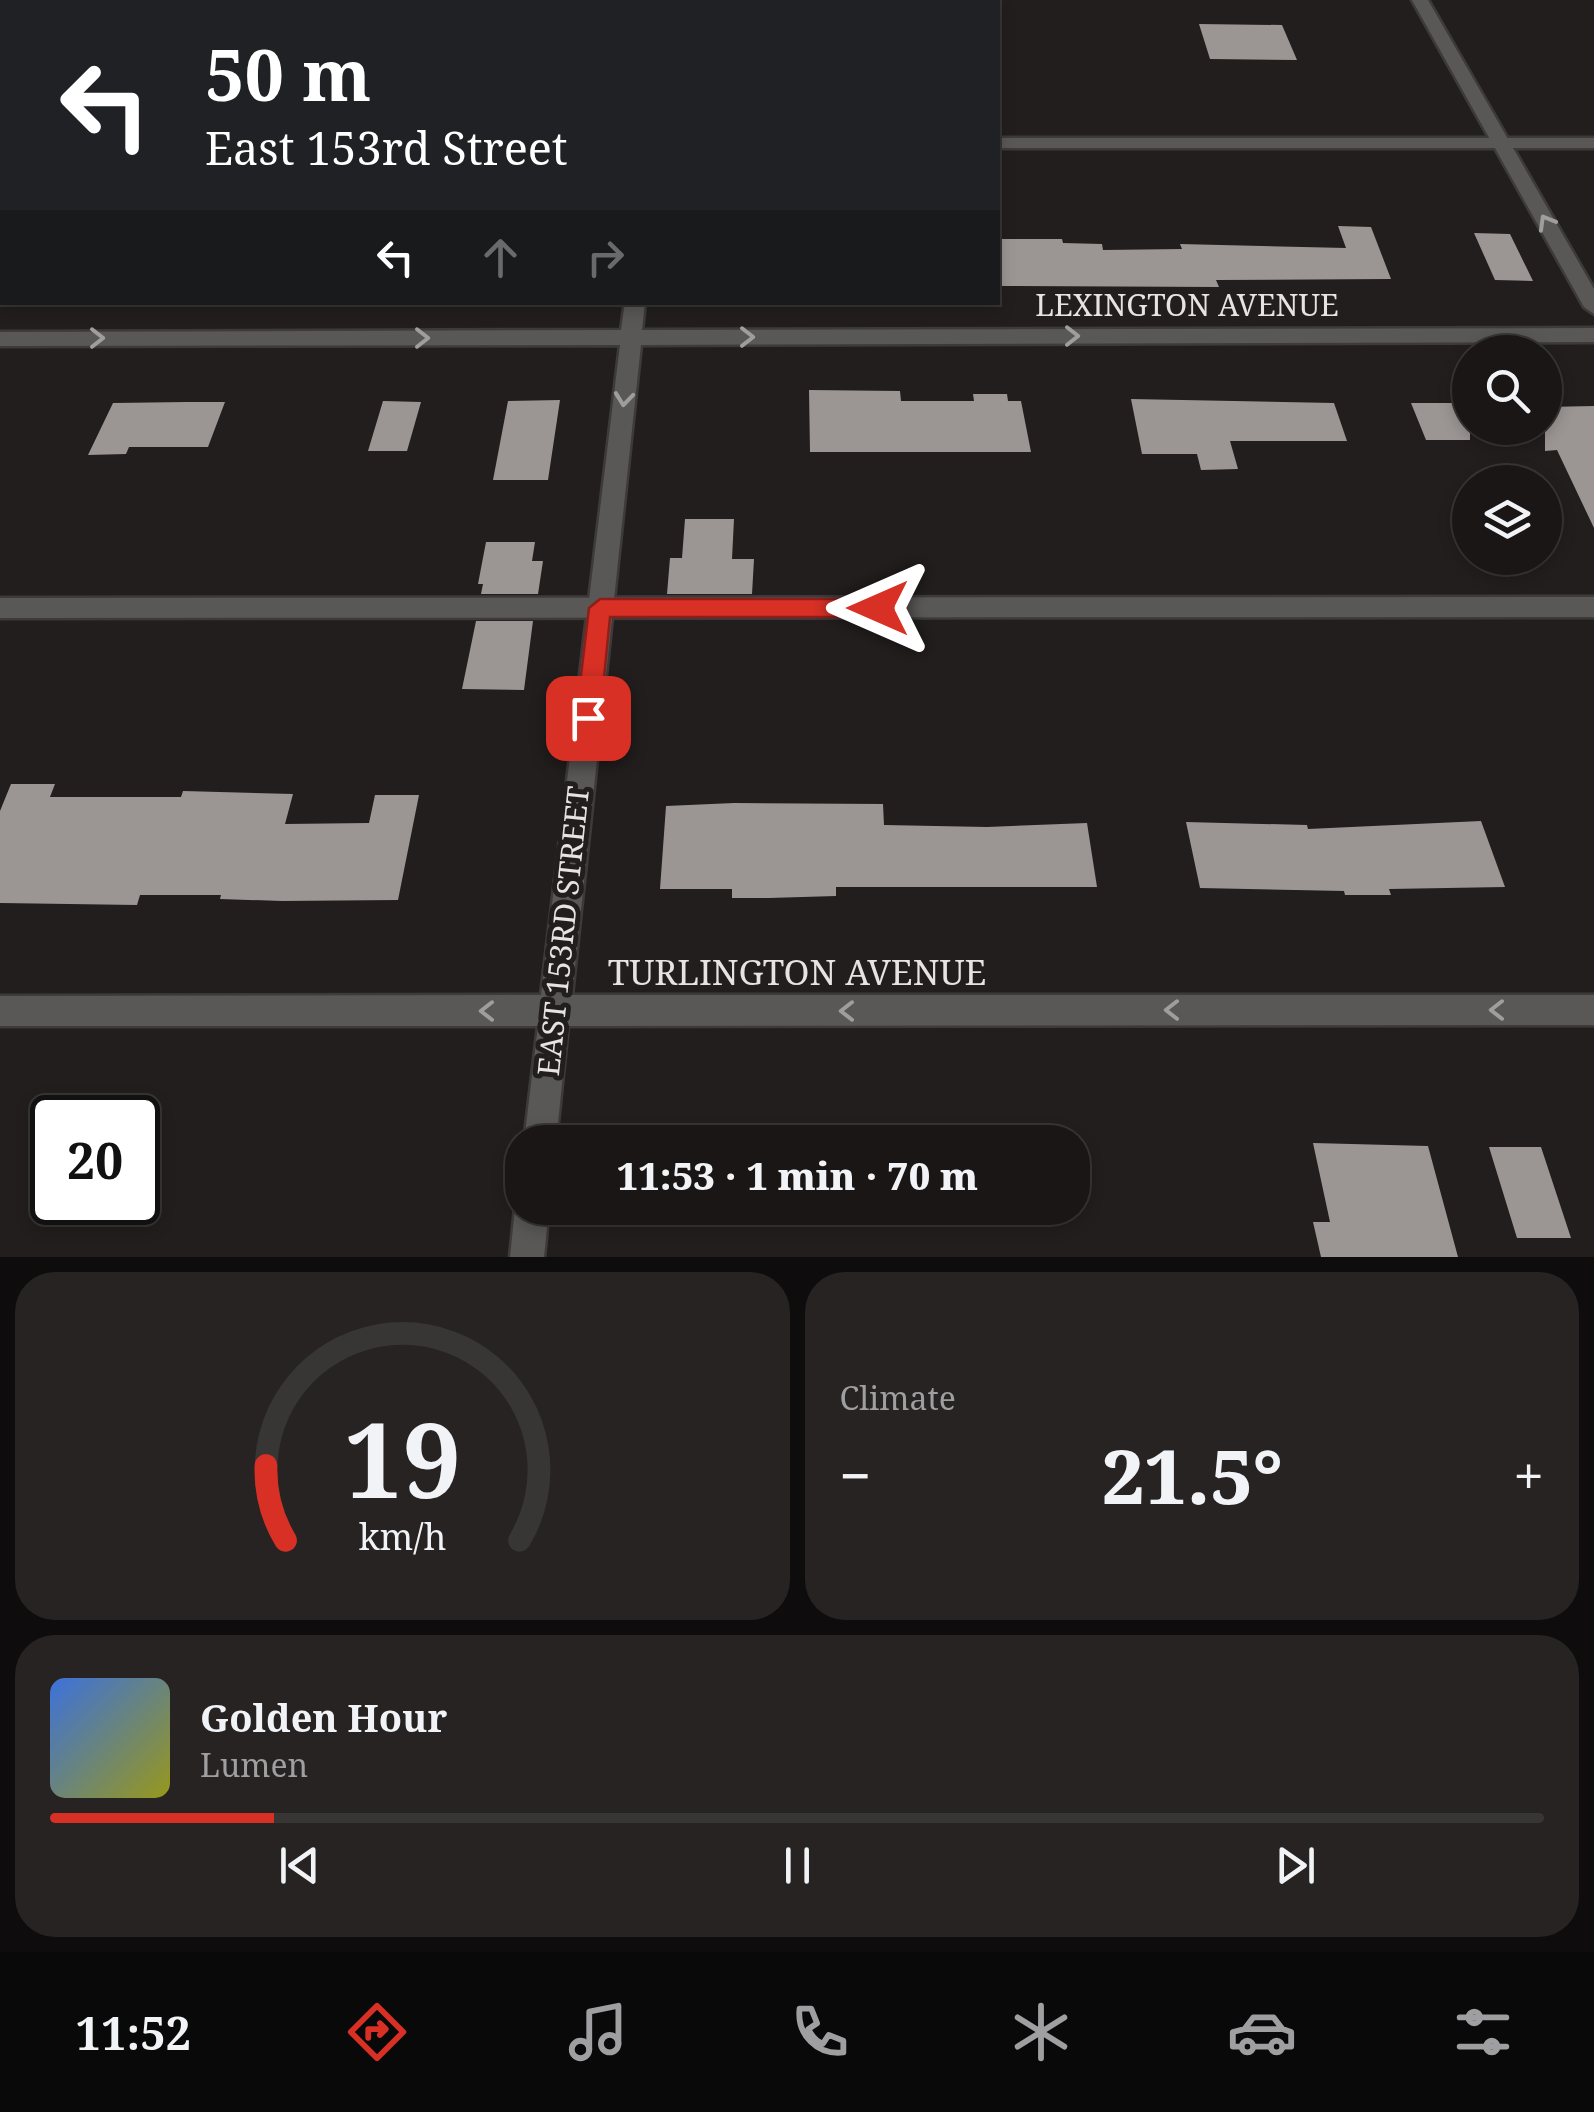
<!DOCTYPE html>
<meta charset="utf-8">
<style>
:root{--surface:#1a1616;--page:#272323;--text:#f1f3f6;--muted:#9f9fa1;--line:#383535;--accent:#d93025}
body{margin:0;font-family:"Noto Serif",serif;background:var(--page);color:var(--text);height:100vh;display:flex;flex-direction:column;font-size:38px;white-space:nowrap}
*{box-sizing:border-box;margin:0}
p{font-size:32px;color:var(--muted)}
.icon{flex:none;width:55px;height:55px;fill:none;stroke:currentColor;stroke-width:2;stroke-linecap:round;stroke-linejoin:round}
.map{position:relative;height:1257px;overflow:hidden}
.drawer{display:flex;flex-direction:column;gap:15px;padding:15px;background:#0e0c0c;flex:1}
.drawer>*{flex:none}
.banner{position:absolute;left:0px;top:0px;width:1000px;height:305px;box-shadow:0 5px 15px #0003,0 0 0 2px var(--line);background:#202124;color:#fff;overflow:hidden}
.buttons{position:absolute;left:1452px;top:335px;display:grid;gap:20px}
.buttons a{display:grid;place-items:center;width:110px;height:110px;border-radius:50%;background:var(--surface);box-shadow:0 5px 15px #0003,0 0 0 2px var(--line);font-size:50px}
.speed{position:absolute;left:30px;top:1095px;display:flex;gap:20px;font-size:50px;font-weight:700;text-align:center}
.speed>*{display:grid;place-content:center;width:130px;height:130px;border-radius:50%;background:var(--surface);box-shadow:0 5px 15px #0003,0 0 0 2px var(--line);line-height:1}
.speed .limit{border:5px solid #111;border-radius:15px;background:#fff;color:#111}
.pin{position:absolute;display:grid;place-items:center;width:85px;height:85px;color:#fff;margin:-42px;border-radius:20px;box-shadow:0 5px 15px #0006}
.me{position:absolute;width:110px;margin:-55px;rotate:270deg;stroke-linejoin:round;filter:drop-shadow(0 0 8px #0008)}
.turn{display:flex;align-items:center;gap:35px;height:210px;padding:0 40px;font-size:45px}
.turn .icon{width:130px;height:130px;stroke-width:2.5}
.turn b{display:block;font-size:70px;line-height:85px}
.lanes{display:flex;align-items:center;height:95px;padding:0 40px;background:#0003;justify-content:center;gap:50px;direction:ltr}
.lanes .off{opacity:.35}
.big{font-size:75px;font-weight:800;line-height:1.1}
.drawer .card{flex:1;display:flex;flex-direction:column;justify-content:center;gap:15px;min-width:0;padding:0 35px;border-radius:40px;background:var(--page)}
.drawer .dial{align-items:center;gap:0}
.dial svg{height:260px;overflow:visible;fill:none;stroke:var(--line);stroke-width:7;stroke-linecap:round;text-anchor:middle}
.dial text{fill:var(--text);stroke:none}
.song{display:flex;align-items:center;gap:30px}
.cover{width:120px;height:120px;border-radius:15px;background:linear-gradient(135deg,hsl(220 70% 55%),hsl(60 70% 35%))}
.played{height:10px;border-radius:5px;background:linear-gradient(90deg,var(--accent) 15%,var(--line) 15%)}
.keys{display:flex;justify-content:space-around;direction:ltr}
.heat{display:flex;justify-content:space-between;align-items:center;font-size:55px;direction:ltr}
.drawer .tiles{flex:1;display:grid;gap:15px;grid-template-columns:1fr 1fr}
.card:last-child{grid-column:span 2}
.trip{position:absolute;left:505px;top:1125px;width:585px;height:100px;border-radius:40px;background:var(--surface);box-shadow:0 5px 15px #0003,0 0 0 2px var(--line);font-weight:800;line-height:100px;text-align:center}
.dock{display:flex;height:160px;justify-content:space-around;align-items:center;background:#0a0909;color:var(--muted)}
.dock .icon{width:70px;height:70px}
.dock .on{color:var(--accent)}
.dock b{font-size:45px;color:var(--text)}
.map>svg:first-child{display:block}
.building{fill:#9b9694}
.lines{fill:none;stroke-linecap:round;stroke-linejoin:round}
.service-casing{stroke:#3d3a39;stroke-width:5}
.minor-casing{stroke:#3d3a39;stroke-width:5}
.service{fill:#5a5857;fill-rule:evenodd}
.minor{fill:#5a5857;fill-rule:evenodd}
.oneway{stroke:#a09e9d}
.route{fill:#d93025;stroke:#8d1f18;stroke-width:2.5}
.labels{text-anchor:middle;stroke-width:10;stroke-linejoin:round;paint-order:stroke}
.street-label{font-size:30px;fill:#e6e3e3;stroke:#221e1d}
.near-street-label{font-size:35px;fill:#e6e3e3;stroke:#221e1d}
</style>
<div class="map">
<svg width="1594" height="1257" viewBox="0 0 1594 1257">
<rect width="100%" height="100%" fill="#221e1d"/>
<path class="building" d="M1199,24L1282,25L1297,60L1210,59Z
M1338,226L1371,227L1391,279L1216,280L1219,287L998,286V239H1062L1063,243L1102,244L1103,250L1182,249L1180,244L1346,248Z
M1474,233L1510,234L1533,281L1495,280Z
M809,390L900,391L901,401H974L973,394H1007L1008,401H1021L1031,452H810Z
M1131,399L1334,403L1347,441H1230L1238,469L1201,470L1197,454H1142Z
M560,400L548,480H493L508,401Z
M383,401L421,402L407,451H368Z
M187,402H225L208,447H129L126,454L88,455L113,403Z
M1411,403H1470V440H1426Z
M1594,406V528L1557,450L1545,451V407Z
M685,519H734L732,559H754L752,594H667L670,558H682Z
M486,542H535L532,561H543L538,594H481L483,584H478Z
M476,621H533L524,690L462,689Z
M11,784H55L50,797H181L183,791L293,794L285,824L369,823L375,795H419L398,900L282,901L220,899L221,895H140L137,905L0,903V811Z
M734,803L883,804L884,825L987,827L1087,823L1097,887H836V896L769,898H732V889H660L666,806Z
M1481,821L1505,887L1389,889L1391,895H1345L1344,891L1200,888L1186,822L1307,825L1308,829Z
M1313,1143L1428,1146L1458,1257H1321L1313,1222H1330Z
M1489,1147H1541L1571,1238H1517Z"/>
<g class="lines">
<defs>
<path id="service" d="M0,138H2V148H0Z
M998,138H1594V148H998Z
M1594,597V617L0,618V598Z"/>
<path id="minor" d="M660,0H676V2H660Z
M1412,0H1428L1594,289V314L1584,307Z
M625,302H645L642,330L1594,328V342L641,345L572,995H1594V1025L568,1026L556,1142H524L538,1026H0V996L541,995L620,345L0,346V332L621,330Z
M522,1195V1208H549L544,1257H510L515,1208Z"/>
</defs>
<use href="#service" class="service-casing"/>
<use href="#minor" class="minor-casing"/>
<use href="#service" class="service"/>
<use href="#minor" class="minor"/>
</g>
<defs><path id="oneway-chevron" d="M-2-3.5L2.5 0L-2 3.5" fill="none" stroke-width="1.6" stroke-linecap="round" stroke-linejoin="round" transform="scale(2.5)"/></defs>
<g class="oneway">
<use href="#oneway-chevron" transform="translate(1546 222) rotate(-120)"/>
<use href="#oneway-chevron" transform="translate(1072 336)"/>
<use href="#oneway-chevron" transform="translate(747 337)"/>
<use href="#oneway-chevron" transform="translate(97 338)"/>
<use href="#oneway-chevron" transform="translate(422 338)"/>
<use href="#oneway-chevron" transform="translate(624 399) rotate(96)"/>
<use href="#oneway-chevron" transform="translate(1172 1010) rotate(180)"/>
<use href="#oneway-chevron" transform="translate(1497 1010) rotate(180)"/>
<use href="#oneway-chevron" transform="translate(487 1011) rotate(180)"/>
<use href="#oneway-chevron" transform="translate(847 1011) rotate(180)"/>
</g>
<path class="route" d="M600,599H878L890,608L878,617H610L600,718L596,725L588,728L579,725L576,718L589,608Z"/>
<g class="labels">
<g class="street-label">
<text x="1187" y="316">LEXINGTON AVENUE</text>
<text transform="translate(564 931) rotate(-84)" y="10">EAST 153RD STREET</text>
</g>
<g class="near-street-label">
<text x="797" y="985">TURLINGTON AVENUE</text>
</g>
</g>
</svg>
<div class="buttons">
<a><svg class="icon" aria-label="search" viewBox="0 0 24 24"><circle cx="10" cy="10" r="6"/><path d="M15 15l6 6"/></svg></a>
<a><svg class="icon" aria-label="layers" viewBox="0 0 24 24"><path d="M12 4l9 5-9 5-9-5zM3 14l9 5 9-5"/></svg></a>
</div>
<div class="speed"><div class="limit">20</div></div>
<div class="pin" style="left:588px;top:718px;background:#d93025"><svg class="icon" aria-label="arrive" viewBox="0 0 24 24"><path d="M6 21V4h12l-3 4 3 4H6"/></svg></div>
<svg class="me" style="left:878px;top:608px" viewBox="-20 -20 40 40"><path d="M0-17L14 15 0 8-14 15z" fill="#d93025" stroke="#fff" stroke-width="4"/></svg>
<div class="trip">11:53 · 1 min · 70 m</div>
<div class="banner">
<div class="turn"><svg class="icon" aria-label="left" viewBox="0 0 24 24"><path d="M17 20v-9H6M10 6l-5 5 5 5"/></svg><div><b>50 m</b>East 153rd Street</div></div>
<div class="lanes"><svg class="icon" aria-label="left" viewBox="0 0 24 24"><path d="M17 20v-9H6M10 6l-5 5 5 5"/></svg><svg class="icon off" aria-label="ahead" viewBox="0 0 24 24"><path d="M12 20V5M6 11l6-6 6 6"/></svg><svg class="icon off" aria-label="right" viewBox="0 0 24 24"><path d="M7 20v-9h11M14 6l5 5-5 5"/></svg></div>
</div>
</div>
<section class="drawer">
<div class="tiles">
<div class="card dial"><svg viewBox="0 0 100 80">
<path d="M14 69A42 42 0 1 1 86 69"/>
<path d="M14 69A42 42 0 0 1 8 46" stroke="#d93025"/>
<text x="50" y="56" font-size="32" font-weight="700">19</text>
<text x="50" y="72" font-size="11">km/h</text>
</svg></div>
<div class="card"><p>Climate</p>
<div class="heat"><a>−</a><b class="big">21.5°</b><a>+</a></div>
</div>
<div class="card">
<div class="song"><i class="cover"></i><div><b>Golden Hour</b><p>Lumen</p></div></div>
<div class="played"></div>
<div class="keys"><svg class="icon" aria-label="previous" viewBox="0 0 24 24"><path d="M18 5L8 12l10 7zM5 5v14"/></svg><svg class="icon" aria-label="pause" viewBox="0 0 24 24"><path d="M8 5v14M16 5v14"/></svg><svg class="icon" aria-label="next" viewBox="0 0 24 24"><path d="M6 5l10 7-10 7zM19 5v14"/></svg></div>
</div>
</div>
</section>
<nav class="dock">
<b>11:52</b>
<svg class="icon on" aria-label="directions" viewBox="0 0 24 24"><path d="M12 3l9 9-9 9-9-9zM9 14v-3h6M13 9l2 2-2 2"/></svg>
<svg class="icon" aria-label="music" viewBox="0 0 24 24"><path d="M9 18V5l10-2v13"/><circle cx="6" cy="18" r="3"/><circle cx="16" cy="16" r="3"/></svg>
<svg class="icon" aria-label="phone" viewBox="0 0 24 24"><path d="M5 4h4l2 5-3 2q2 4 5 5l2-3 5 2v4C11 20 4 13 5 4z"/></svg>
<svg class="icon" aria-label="climate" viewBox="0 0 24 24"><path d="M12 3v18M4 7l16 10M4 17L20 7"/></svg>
<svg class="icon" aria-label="car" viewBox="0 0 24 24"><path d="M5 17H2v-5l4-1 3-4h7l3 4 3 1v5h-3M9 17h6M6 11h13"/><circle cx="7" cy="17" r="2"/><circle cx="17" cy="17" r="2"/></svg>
<svg class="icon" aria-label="filters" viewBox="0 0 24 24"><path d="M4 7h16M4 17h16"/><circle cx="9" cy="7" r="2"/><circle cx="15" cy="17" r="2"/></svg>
</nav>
